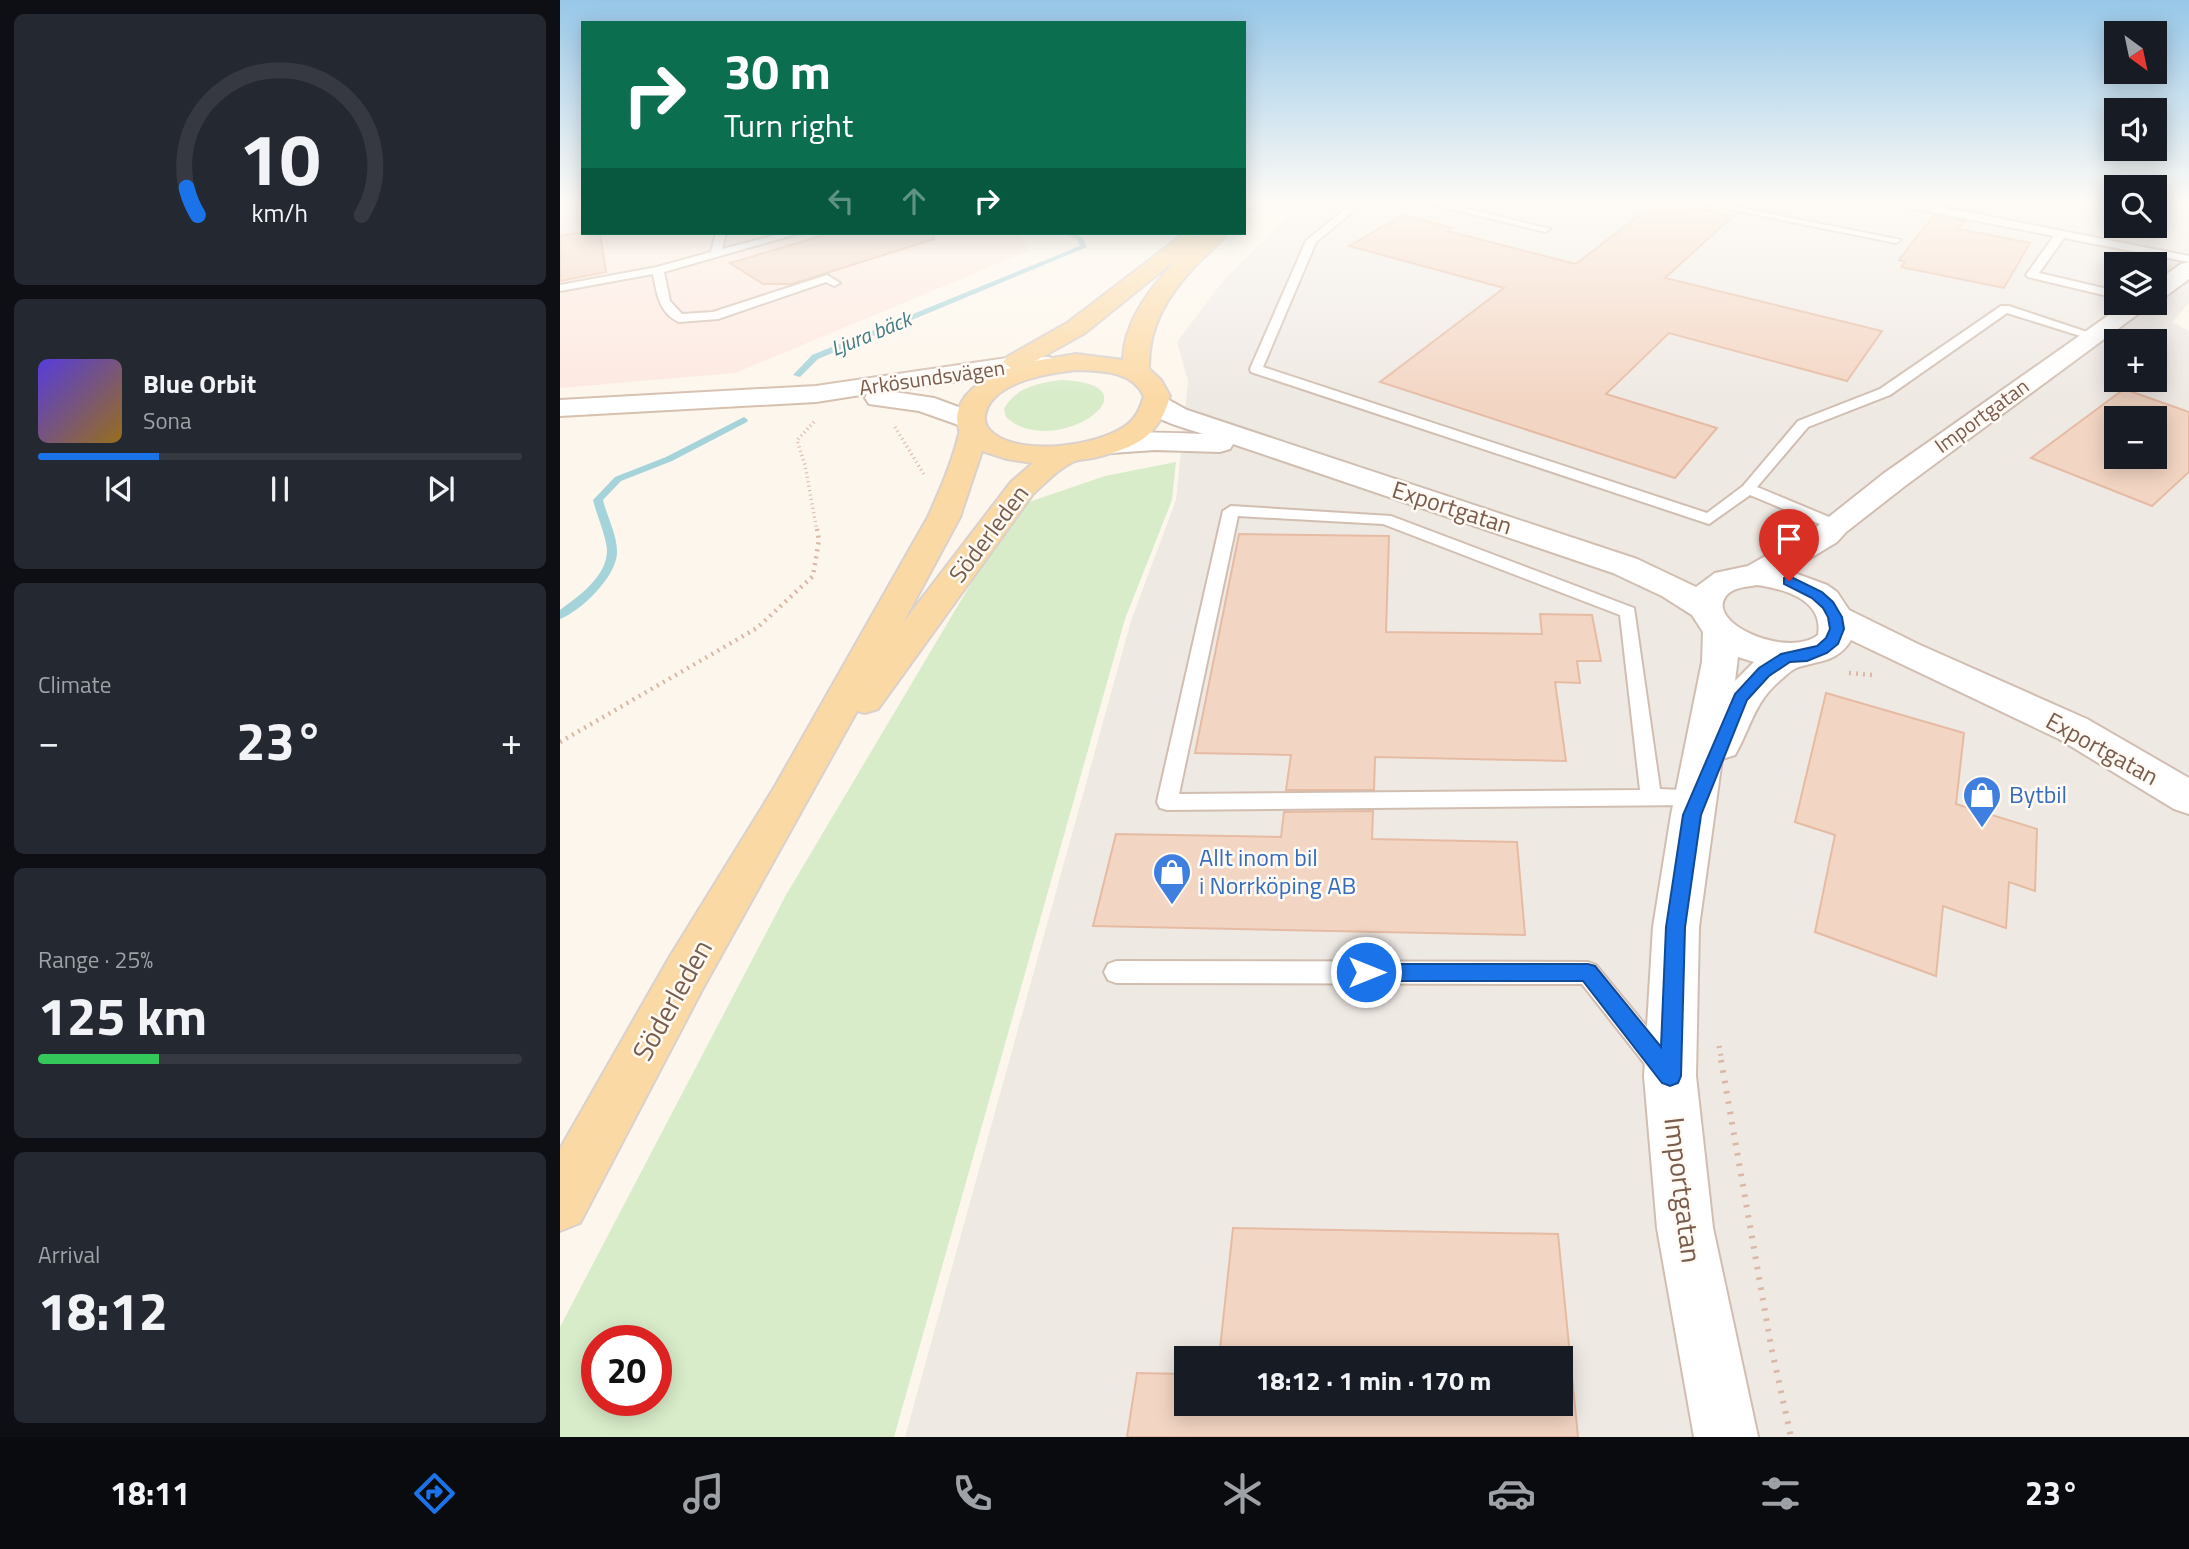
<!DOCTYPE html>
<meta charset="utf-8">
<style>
:root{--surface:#171b24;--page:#242831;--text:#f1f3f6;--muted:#9ea1a6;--line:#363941;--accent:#1a73e8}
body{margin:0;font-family:"Titillium Web",sans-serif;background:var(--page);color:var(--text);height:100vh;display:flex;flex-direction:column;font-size:26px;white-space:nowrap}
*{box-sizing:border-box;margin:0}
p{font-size:23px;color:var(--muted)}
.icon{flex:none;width:38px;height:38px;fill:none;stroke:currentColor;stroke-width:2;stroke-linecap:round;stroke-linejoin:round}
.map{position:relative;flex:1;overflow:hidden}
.drawer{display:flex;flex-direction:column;gap:14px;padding:14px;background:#0d0f14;width:560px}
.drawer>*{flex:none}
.guide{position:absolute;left:21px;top:21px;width:665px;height:214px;border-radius:0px;box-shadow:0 4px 18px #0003;background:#0b6e4f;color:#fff;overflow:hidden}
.needle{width:46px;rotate:147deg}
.tools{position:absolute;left:1544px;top:21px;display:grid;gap:14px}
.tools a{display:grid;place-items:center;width:63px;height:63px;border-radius:0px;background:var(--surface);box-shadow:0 4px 18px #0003;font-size:35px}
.speed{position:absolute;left:21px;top:1325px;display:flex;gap:14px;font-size:35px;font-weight:700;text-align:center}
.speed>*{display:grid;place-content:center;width:91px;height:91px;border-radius:50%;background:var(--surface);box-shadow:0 4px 18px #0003;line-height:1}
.speed .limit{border:10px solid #d22;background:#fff;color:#111}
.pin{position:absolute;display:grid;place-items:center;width:60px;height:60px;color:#fff;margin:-72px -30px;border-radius:50% 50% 50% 0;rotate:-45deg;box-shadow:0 0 7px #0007}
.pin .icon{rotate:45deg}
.me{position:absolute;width:77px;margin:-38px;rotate:90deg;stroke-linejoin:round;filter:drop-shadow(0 0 5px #0008)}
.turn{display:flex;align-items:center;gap:24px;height:147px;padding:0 28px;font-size:32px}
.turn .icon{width:91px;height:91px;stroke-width:2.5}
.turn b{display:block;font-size:49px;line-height:60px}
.lanes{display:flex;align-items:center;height:66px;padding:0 28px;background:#0003;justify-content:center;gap:35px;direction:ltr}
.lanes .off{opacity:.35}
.big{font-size:52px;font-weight:700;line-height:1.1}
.drawer .card{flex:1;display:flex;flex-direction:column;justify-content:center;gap:10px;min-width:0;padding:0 24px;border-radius:10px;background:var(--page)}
.drawer .dial{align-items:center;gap:0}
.dial svg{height:182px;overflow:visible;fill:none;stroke:var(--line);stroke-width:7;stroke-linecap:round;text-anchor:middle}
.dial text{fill:var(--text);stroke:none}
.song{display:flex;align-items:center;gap:21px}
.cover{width:84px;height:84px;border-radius:10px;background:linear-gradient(135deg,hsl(250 70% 55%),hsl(40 70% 35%))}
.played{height:7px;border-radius:4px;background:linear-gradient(90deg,var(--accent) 25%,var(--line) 25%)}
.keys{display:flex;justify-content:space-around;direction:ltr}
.heat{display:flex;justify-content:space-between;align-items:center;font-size:38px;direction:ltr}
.charge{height:10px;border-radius:5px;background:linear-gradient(90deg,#34c759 25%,var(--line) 0)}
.trip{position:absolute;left:614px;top:1346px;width:399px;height:70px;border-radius:0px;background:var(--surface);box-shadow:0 4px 18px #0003;font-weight:700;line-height:70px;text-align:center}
.tab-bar{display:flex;height:112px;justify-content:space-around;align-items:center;background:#090b0e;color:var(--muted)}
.tab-bar .icon{width:49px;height:49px}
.tab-bar .selected{color:var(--accent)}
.tab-bar b{font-size:32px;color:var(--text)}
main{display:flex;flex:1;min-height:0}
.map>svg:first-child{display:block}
.commercial{fill:#fde8e0}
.industrial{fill:#efe9e4;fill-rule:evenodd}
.green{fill:#d8ecc9;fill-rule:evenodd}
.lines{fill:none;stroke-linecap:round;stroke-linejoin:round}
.stream{fill:#a5d3da;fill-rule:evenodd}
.building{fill:#f3d5c3;stroke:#e6bba3;stroke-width:2;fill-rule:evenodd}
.service-casing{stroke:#d1beb0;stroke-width:4}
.minor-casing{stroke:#d1beb0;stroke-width:4}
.secondary-casing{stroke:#d6c0b0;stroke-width:4}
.primary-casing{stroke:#dad1cd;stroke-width:4}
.path-far3{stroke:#d9b8a5;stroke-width:3.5;stroke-dasharray:1 3.5;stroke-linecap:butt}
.path-far2{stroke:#d9b8a5;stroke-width:4.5;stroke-dasharray:2 5;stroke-linecap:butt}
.path-far1{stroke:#d9b8a5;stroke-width:5;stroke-dasharray:2 6;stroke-linecap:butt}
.path{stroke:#d9b8a5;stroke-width:6;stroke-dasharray:2.5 8;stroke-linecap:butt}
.service{fill:#fff;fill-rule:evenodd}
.minor{fill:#fff;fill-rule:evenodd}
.secondary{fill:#fff;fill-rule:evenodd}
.primary{fill:#fbd9a5;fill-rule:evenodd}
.route{fill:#1a73e8;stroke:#114b97;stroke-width:2}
.labels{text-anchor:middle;stroke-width:5;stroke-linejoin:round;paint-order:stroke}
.far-water-label{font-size:21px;font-style:italic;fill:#437c86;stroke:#fffaf3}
.far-street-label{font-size:21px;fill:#7a5c4d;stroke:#fffaf3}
.street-label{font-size:24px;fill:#7a5c4d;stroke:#fffaf3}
.shop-label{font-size:24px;fill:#366cbe;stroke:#fffaf3;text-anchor:start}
.near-street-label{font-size:28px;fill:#7a5c4d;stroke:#fffaf3}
</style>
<main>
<section class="drawer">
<div class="card dial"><svg viewBox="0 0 100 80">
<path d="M14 69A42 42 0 1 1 86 69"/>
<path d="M14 69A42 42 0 0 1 9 57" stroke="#1a73e8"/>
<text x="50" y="56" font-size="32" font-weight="700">10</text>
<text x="50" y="72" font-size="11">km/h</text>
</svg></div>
<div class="card">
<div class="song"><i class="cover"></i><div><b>Blue Orbit</b><p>Sona</p></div></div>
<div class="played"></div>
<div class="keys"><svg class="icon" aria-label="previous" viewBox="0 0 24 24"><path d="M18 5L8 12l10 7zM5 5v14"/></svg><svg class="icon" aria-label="pause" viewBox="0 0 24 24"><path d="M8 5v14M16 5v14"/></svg><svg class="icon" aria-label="next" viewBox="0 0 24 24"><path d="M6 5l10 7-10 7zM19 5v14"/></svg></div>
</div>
<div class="card"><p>Climate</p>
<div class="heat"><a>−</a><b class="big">23°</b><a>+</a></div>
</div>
<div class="card"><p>Range · 25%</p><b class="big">125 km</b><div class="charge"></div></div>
<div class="card"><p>Arrival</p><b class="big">18:12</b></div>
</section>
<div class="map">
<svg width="1629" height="1437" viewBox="0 0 1629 1437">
<rect width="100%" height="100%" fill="#fdf6ec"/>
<path class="commercial" d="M0,200H23V233H459L468,251L175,373L0,388Z"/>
<path class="industrial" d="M744,200H1556V226H1594V200H1629V303L1612,322L1629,331V1437H345L571,621L616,500L628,381L617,342L664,280ZM1556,264H1594V303H1556ZM1556,341H1594V380H1556ZM1556,418H1594V457H1556ZM626,1358H1001V1404H626Z"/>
<path class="green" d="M501,380C606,384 493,462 446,417L444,409C455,387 479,383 501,380Z
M616,462L612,500L565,619L334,1437H0V1327L226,895L457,506L545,476ZM37,1340H96V1400H37Z"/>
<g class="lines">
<path class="stream" d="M503,233H512L522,237L527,247L258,359L240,377L233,375L252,355L520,246L517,239Z
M184,417L188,420L187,422L112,461L61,481L43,500C47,517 58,536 57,554C55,578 21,611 0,619V610C19,596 48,576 47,549C45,533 37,516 33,500L35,498L55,477L106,457Z"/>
</g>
<path class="building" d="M1099,200L1173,216L1105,278L1322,331L1287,381L1109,333L1046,394L1157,428L1115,478L820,382L944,288L789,246L843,215L893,228L887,231L1016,264Z
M1386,200H1420L1413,211L1382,205Z
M1374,215L1405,221L1399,229L1470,243L1444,288L1341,267L1345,262L1339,260Z
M16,233H40L46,272L0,281V236Z
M271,233H373L374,239L232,284H203L170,263Z
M1564,389L1629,412V472L1592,506L1471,458ZM1556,418H1594V457H1556Z
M679,534L829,536L826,632L982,634L980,614L1032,615L1041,661H1017L1020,683L995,682L1006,761L815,757L814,790H726L731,755L635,753Z
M1266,693L1404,733L1396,804L1477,829L1475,891L1449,882L1446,928L1383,906L1376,976L1255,932L1275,835L1235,822Z
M813,811L812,839L957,842L965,935L533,926L556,834L721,837L724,812Z
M673,1228L998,1234L1018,1437H567L577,1373L626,1374V1404H1001V1358H659Z"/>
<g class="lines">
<defs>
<path id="service" d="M796,200H807L756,242L703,367L1147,513L1183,486L1238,421L1320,389L1441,306H1449L1539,336L1533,340L1447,313L1330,395L1248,427L1197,487L1281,522L1283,525L1281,528H1269L1190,495L1149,524L691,372L690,369L746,241Z
M855,200H872L990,229L985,232Z
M1123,200H1142L1341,240L1336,243Z
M1332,200H1346L1629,256V262L1504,238L1479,273L1556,291V298L1468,277L1466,275L1494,236L1351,208Z
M156,233H166L162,249L224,233H240L104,272L110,301L122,314L153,312L267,275L280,283L274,286L266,282L158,319L119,322C99,313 97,294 93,274L0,291V285L97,267L151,252Z
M671,506L831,516L1074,608L1100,789L1142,791L1145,797L1142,803L1135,805L607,810L600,808L597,802L663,511ZM678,516L823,524L1060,615L1080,790L619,794Z
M556,961L1028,962L1036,965L1110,1055L1114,1064L1110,1073L1101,1076L1092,1073L1022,984L556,983L548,980L544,972L548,964Z"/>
<path id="minor" d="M1629,262V279L1602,299L1594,301V283L1621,264Z
M1566,303H1593L1345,486L1286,532L1277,542L1229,571L1267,585L1277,592L1289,610L1360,645L1527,719L1629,778V814L1614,809L1499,739L1291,640C1277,663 1259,660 1236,668C1232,670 1226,675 1223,678C1194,701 1192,725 1175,755L1162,759L1139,927L1136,1076L1153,1228L1198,1437H1134L1097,1228L1084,1076L1093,927L1111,815L1142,662L1143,632L1132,615L1102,596L1053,573L673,444L670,449L660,452L595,450L551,453L541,450L537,444L541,438C574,430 609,433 643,434C624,427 595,422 583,405L587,399L597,397L607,399L627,410L1077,559L1136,587L1155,573L1188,566L1255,528L1323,474ZM1197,585C1225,589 1264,600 1258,635C1227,659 1145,623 1166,596C1173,587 1187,587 1197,585ZM1178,657L1194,662L1175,681Z"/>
<path id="secondary" d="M489,357L498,360L502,365L498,370L447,374L328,391L374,398L420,415L424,421L420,427L410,429L359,411L309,404L305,398L307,394L256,402L0,416V400L256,386L447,358Z"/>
<path id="primary" d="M684,200H702L691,211L684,213Z
M645,233H667C659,245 647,254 637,264C608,294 588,326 589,369L601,380L610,396C599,437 576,447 537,457C530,459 522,459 515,461C499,468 485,483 473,494L318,709L305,713L297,711L143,988L20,1223L0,1231V1149L109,958L214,788L368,517C380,490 392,463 399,434C400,428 397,425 397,418C399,391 428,376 451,368L443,362L447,357L507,323L621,236L628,234L638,239ZM618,258C592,286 564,320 563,360L516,354L475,361L525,333ZM516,370C541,371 571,370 584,396C580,409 576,419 564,427C535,446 464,456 434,434C427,429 424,424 425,416C430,382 489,373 516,370ZM422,451L447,459L473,463L451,482L343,623L400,517Z"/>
</defs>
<use href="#service" class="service-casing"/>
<use href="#minor" class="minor-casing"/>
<use href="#secondary" class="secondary-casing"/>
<use href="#primary" class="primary-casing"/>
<path class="path-far3" d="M254,422L237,440L245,465L257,531
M335,427L365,476"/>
<path class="path-far2" d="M1289,673L1312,675
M0,742L197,628L253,576L259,540L257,529"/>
<path class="path-far1" d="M1159,1046L1162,1061"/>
<path class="path" d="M1161,1060L1211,1346L1231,1437"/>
<use href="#service" class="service"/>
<use href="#minor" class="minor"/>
<use href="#secondary" class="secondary"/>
<use href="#primary" class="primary"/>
</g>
<linearGradient id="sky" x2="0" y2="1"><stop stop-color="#97c7e8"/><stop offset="0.5" stop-color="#fefbf6"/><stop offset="1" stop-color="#fefbf6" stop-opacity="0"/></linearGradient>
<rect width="1629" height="401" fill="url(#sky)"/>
<path class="route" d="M1229,576L1262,592L1273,602L1282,617L1284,629L1278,644L1267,653L1247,661L1230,662L1209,676L1187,700L1141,815L1125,927L1121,1076L1118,1083L1110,1086L1102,1083L1023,981H806L799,979L797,972L799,966L806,964H1028L1035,966L1101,1047L1106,927L1123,815L1175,694L1199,668L1221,654L1257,646L1266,638L1270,629L1268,617L1263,608L1252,598L1224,584V578Z"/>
<defs>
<symbol id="shop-pin" viewBox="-11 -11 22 30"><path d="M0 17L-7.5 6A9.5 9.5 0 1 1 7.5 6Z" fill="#3f7fe0" stroke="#fffaf3"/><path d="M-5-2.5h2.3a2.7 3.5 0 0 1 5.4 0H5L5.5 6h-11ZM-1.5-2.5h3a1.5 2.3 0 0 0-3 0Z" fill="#fff"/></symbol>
</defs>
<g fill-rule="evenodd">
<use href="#shop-pin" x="1400" y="773" width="44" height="60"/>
<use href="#shop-pin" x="590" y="850" width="44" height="60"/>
</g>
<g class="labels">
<g class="far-water-label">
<text transform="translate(311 334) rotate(-22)" y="7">Ljura bäck</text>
</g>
<g class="far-street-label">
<text transform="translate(372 378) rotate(-8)" y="7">Arkösundsvägen</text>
<text transform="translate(1422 416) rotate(-36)" y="7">Importgatan</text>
</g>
<g class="street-label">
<text transform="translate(892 508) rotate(18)" y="8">Exportgatan</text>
<text transform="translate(429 534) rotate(-53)" y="8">Söderleden</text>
<text transform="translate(1542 749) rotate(29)" y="8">Exportgatan</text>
</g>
<g class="shop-label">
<text x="1449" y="803">Bytbil</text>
<text x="639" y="866">Allt inom bil<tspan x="639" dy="28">i Norrköping AB</tspan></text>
</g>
<g class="near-street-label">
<text transform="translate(112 1000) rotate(-61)" y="10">Söderleden</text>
<text transform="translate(1123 1190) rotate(83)" y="10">Importgatan</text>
</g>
</g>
</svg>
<div class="tools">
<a><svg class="needle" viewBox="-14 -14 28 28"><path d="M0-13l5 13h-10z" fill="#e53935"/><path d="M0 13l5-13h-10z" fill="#9ea1a6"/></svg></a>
<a><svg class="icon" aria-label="sound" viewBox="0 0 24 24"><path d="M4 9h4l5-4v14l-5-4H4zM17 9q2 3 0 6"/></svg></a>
<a><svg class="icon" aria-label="search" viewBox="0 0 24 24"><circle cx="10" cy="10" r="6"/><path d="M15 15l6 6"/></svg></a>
<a><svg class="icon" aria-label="layers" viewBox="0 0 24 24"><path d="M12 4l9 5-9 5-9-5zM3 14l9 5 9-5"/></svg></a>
<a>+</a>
<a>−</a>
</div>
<div class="speed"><div class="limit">20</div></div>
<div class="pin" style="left:1229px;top:581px;background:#d93025"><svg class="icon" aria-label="arrive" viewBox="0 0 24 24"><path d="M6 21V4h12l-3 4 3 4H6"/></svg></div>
<svg class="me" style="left:806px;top:972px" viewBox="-20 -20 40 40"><circle r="17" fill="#1a73e8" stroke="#fff" stroke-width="3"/><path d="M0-11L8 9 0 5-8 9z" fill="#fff"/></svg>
<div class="trip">18:12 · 1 min · 170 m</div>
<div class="guide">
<div class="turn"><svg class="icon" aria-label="right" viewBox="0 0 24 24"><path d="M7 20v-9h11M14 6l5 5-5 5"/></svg><div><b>30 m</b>Turn right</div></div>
<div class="lanes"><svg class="icon off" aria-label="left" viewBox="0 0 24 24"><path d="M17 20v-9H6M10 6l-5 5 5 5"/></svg><svg class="icon off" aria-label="ahead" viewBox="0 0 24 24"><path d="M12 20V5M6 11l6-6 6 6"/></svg><svg class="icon" aria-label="right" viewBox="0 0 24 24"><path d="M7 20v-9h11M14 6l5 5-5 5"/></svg></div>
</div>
</div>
</main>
<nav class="tab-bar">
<b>18:11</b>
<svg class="icon selected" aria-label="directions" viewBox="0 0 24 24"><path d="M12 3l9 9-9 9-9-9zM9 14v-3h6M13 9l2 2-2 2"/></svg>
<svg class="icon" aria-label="music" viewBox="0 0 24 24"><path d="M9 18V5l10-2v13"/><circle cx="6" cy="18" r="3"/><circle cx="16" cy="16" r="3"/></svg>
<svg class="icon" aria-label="phone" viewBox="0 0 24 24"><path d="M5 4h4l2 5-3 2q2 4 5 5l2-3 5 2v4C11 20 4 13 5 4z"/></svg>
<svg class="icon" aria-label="climate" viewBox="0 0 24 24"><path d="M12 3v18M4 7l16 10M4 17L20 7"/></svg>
<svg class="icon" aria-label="car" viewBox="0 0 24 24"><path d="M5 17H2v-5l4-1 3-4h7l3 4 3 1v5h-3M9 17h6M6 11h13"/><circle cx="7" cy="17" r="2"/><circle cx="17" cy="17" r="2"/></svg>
<svg class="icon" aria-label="filters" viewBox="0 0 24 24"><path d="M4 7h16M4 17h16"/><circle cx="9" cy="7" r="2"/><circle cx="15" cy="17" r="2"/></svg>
<b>23°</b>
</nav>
